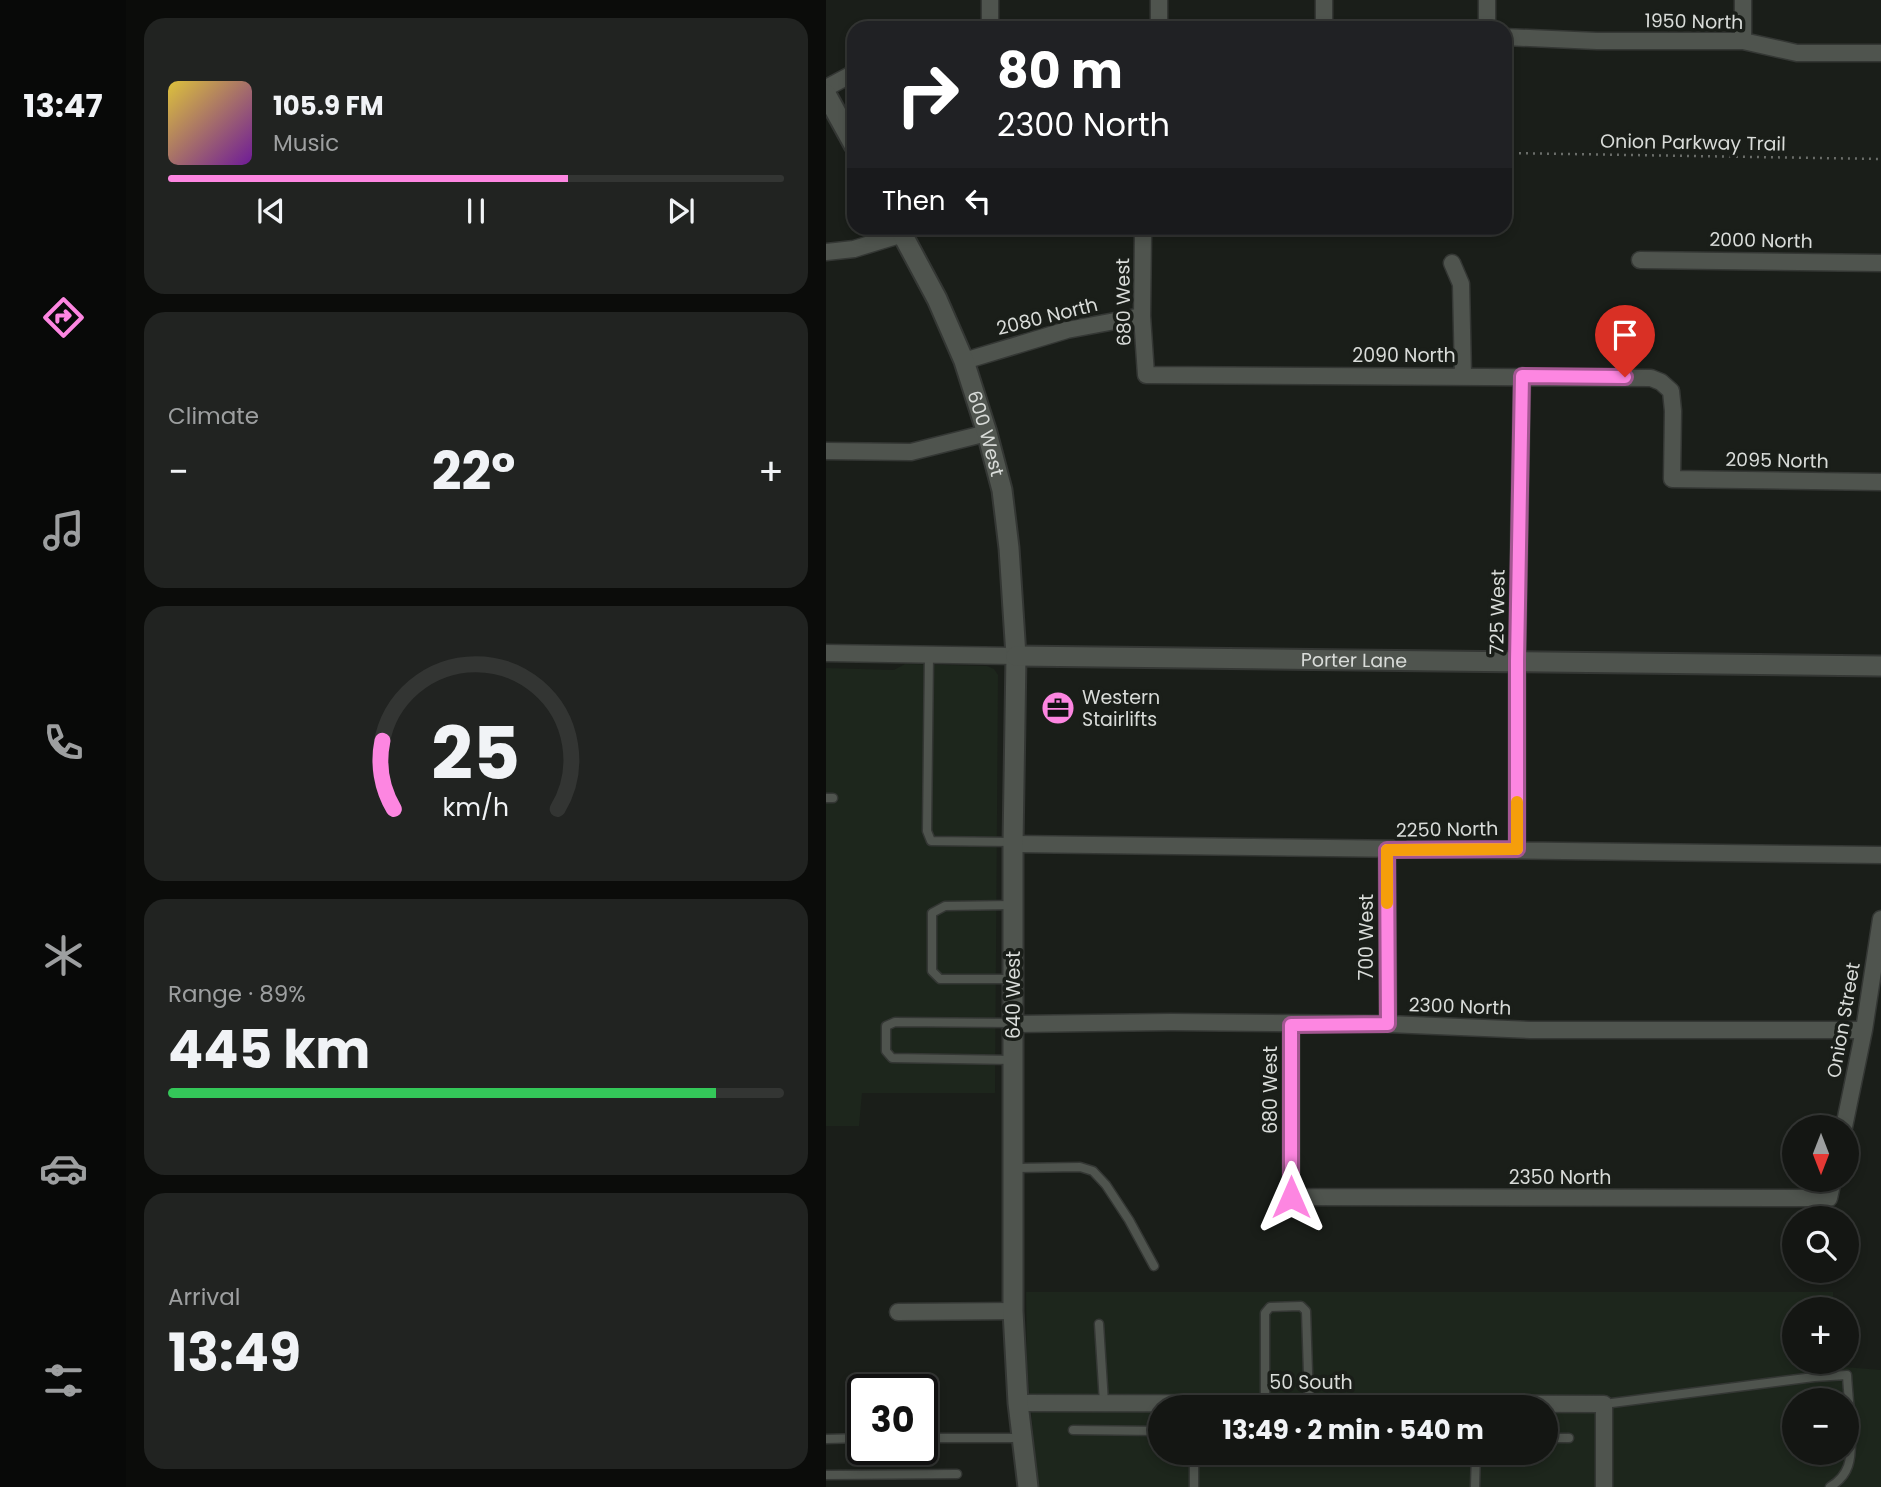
<!DOCTYPE html>
<meta charset="utf-8">
<style>
:root{--surface:#141613;--page:#212321;--text:#f1f3f6;--muted:#9d9fa0;--line:#333533;--accent:#fd86e1}
body{margin:0;font-family:Poppins,sans-serif;background:var(--page);color:var(--text);height:100vh;display:flex;flex-direction:column;font-size:26px;white-space:nowrap}
*{box-sizing:border-box;margin:0}
p{font-size:23px;color:var(--muted)}
.icon{flex:none;width:38px;height:38px;fill:none;stroke:currentColor;stroke-width:2;stroke-linecap:round;stroke-linejoin:round}
.map{position:relative;flex:1;overflow:hidden}
.details{display:flex;flex-direction:column;gap:18px;padding:18px;background:#0b0c0a;width:700px}
.details>*{flex:none}
.banner{position:absolute;left:21px;top:21px;width:665px;height:214px;border-radius:21px;box-shadow:0 4px 10px #0003,0 0 0 2px var(--line);background:#202124;color:#fff;overflow:hidden}
.needle{width:46px;rotate:180deg}
.buttons{position:absolute;left:956px;top:1115px;display:grid;gap:14px}
.buttons a{display:grid;place-items:center;width:77px;height:77px;border-radius:50%;background:var(--surface);box-shadow:0 4px 10px #0003,0 0 0 2px var(--line);font-size:35px}
.speed{position:absolute;left:21px;top:1374px;display:flex;gap:14px;font-size:35px;font-weight:700;text-align:center}
.speed>*{display:grid;place-content:center;width:91px;height:91px;border-radius:50%;background:var(--surface);box-shadow:0 4px 10px #0003,0 0 0 2px var(--line);line-height:1}
.speed .limit{border:4px solid #111;border-radius:10px;background:#fff;color:#111}
.pin{position:absolute;display:grid;place-items:center;width:60px;height:60px;color:#fff;margin:-72px -30px;border-radius:50% 50% 50% 0;rotate:-45deg;box-shadow:0 0 7px #0007}
.pin .icon{rotate:45deg}
.me{position:absolute;width:77px;margin:-38px;rotate:0deg;stroke-linejoin:round;filter:drop-shadow(0 0 5px #0008)}
.turn{display:flex;align-items:center;gap:24px;height:147px;padding:0 35px;font-size:32px}
.turn .icon{width:91px;height:91px;stroke-width:2.5}
.turn b{display:block;font-size:49px;line-height:60px}
.then{display:flex;align-items:center;height:66px;padding:0 35px;background:#0003;gap:14px;font-size:26px}
.big{font-size:52px;font-weight:700;line-height:1.1}
.details .tile{flex:1;display:flex;flex-direction:column;justify-content:center;gap:10px;min-width:0;padding:0 24px;border-radius:21px;background:var(--page)}
.details .dial{align-items:center;gap:0}
.dial svg{height:182px;overflow:visible;fill:none;stroke:var(--line);stroke-width:7;stroke-linecap:round;text-anchor:middle}
.dial text{fill:var(--text);stroke:none}
.song{display:flex;align-items:center;gap:21px}
.cover{width:84px;height:84px;border-radius:10px;background:linear-gradient(135deg,hsl(50 70% 55%),hsl(280 70% 35%))}
.played{height:7px;border-radius:4px;background:linear-gradient(90deg,var(--accent) 65%,var(--line) 65%)}
.keys{display:flex;justify-content:space-around;direction:ltr}
.heat{display:flex;justify-content:space-between;align-items:center;font-size:38px;direction:ltr}
.charge{height:10px;border-radius:5px;background:linear-gradient(90deg,#34c759 89%,var(--line) 0)}
.trip{position:absolute;left:322px;top:1395px;width:410px;height:70px;border-radius:35px;background:var(--surface);box-shadow:0 4px 10px #0003,0 0 0 2px var(--line);font-weight:700;line-height:70px;text-align:center}
main{display:flex;flex:1;min-height:0}
.menu{display:flex;flex-direction:column;width:126px;justify-content:space-around;align-items:center;background:#080908;color:var(--muted)}
.menu .icon{width:49px;height:49px}
.menu .current{color:var(--accent)}
.menu b{font-size:32px;color:var(--text)}
.map>svg:first-child{display:block}
.built{fill:#1d261c;fill-rule:evenodd}
.lines{fill:none;stroke-linecap:round;stroke-linejoin:round}
.service-casing{stroke:#343734;stroke-width:11}
.minor-casing{stroke:#343734;stroke-width:19}
.tertiary-casing{stroke:#343734;stroke-width:23}
.path{stroke:#6a6d69;stroke-width:2.5;stroke-dasharray:2 5;stroke-linecap:butt}
.service{stroke:#4f544e;stroke-width:8}
.minor{stroke:#4f544e;stroke-width:16}
.tertiary{stroke:#4f544e;stroke-width:19}
.route-casing{stroke:#a45792;stroke-width:18}
.route{stroke:#fd86e1;stroke-width:12}
.slow{stroke:#f59e0b;stroke-width:12}
.labels{text-anchor:middle;stroke-width:7;stroke-linejoin:round;paint-order:stroke}
.street-label{font-size:19px;fill:#d9dcd9;stroke:#1a1e19}
.poi-label{font-size:19px;fill:#d9dcd9;stroke:#1a1e19;text-anchor:start}
</style>
<main>
<nav class="menu">
<b>13:47</b>
<svg class="icon current" aria-label="directions" viewBox="0 0 24 24"><path d="M12 3l9 9-9 9-9-9zM9 14v-3h6M13 9l2 2-2 2"/></svg>
<svg class="icon" aria-label="music" viewBox="0 0 24 24"><path d="M9 18V5l10-2v13"/><circle cx="6" cy="18" r="3"/><circle cx="16" cy="16" r="3"/></svg>
<svg class="icon" aria-label="phone" viewBox="0 0 24 24"><path d="M5 4h4l2 5-3 2q2 4 5 5l2-3 5 2v4C11 20 4 13 5 4z"/></svg>
<svg class="icon" aria-label="climate" viewBox="0 0 24 24"><path d="M12 3v18M4 7l16 10M4 17L20 7"/></svg>
<svg class="icon" aria-label="car" viewBox="0 0 24 24"><path d="M5 17H2v-5l4-1 3-4h7l3 4 3 1v5h-3M9 17h6M6 11h13"/><circle cx="7" cy="17" r="2"/><circle cx="17" cy="17" r="2"/></svg>
<svg class="icon" aria-label="filters" viewBox="0 0 24 24"><path d="M4 7h16M4 17h16"/><circle cx="9" cy="7" r="2"/><circle cx="15" cy="17" r="2"/></svg>
</nav>
<section class="details">
<div class="tile">
<div class="song"><i class="cover"></i><div><b>105.9 FM</b><p>Music</p></div></div>
<div class="played"></div>
<div class="keys"><svg class="icon" aria-label="previous" viewBox="0 0 24 24"><path d="M18 5L8 12l10 7zM5 5v14"/></svg><svg class="icon" aria-label="pause" viewBox="0 0 24 24"><path d="M8 5v14M16 5v14"/></svg><svg class="icon" aria-label="next" viewBox="0 0 24 24"><path d="M6 5l10 7-10 7zM19 5v14"/></svg></div>
</div>
<div class="tile"><p>Climate</p>
<div class="heat"><a>−</a><b class="big">22°</b><a>+</a></div>
</div>
<div class="tile dial"><svg viewBox="0 0 100 80">
<path d="M14 69A42 42 0 1 1 86 69"/>
<path d="M14 69A42 42 0 0 1 9 39" stroke="#fd86e1"/>
<text x="50" y="56" font-size="32" font-weight="700">25</text>
<text x="50" y="72" font-size="11">km/h</text>
</svg></div>
<div class="tile"><p>Range · 89%</p><b class="big">445 km</b><div class="charge"></div></div>
<div class="tile"><p>Arrival</p><b class="big">13:49</b></div>
</section>
<div class="map">
<svg width="1055" height="1487" viewBox="0 0 1055 1487">
<rect width="100%" height="100%" fill="#1a1e19"/>
<path class="built" d="M79,664L161,666L168,669L172,675L169,1093H36L33,1126H0V668L68,670Z
M200,1292H1007V1309H968V1362H1006V1366L1055,1370V1487H212L201,1366ZM968,1400H1020V1452H968ZM334,1407H719V1452H334Z"/>
<g class="lines">
<defs>
<path id="service" d="M103,655L101,831L105,841L187,842
M0,798H7
M186,905L119,906L106,913V971L114,979H187
M187,1023L69,1022L60,1026V1051L66,1058L187,1060
M188,1168L254,1167L267,1171L280,1185L303,1220L328,1266
M273,1324L278,1403
M439,1403V1313L444,1307L475,1306L480,1311L483,1403
M778,1404L988,1377L1021,1375C1022,1398 1029,1446 1022,1466C1019,1475 1012,1482 1004,1487
M247,1430L334,1431
M96,1438H196
M719,1438H743
M0,1439L37,1438
M0,1475L131,1474
M368,1487V1452
M649,1487L650,1452"/>
<path id="minor" d="M164,0V28
M333,0V28
M498,0V28
M661,0V28
M917,0V41
M679,37L771,41H917L971,53H1055
M0,88L28,73
M319,228L317,233L316,316L320,375L825,378L835,382L845,391L847,411L846,479L1055,482
M0,252L28,249L77,234
M814,260L1055,263
M626,263L635,284L637,376
M138,361L241,330L316,316
M0,451L85,452L161,433
M0,653L190,656
M187,844C476,849 766,850 1055,855
M691,849V661L696,376
M561,850L562,1024
M187,1024L345,1022L562,1024L704,1030H1038
M465,1025V1197L1003,1198L1007,1180
M1018,1127L1038,1030L1055,919
M72,1312L187,1311
M192,1403L778,1404V1487"/>
<g id="tertiary">
<path d="M0,94L28,145"/>
<path id="s1" d="M73,228L111,299L138,361L161,433L176,490L183,548L190,656L187,844V1311L192,1403L202,1487"/>
<path id="s2" d="M190,656L1055,666"/>
</g>
</defs>
<use href="#service" class="service-casing"/>
<use href="#minor" class="minor-casing"/>
<use href="#tertiary" class="tertiary-casing"/>
<path class="path" d="M679,153L1055,159"/>
<use href="#service" class="service"/>
<use href="#minor" class="minor"/>
<use href="#tertiary" class="tertiary"/>
</g>
<g class="lines">
<defs>
<path id="route" d="M465,1197V1025L562,1024L561,850L691,849V661L696,376L799,377"/>
</defs>
<use href="#route" class="route-casing"/>
<use href="#route" class="route"/>
<path class="slow" d="M561,903V850L691,849V802"/>
</g>
<defs>
<symbol id="office-disc" viewBox="-11 -11 22 22"><circle r="9.5" fill="#fd86e1" stroke="#1a1e19"/><path d="M-6-3h4V-5.5h4V-3h4V5H-6ZM-1-4.5V-3h2v-1.5ZM-6 0V1H6V0Z" fill="#111"/></symbol>
</defs>
<g fill-rule="evenodd">
<use href="#office-disc" x="213" y="689" width="38" height="38"/>
</g>
<g class="labels">
<g class="street-label">
<text transform="translate(868 21) rotate(1)" y="7">1950 North</text>
<text transform="translate(867 142) rotate(1)" y="7">Onion Parkway Trail</text>
<text transform="translate(935 240) rotate(1)" y="7">2000 North</text>
<text transform="translate(297 302) rotate(-91)" y="7">680 West</text>
<text transform="translate(221 316) rotate(-14)" y="7">2080 North</text>
<text x="578" y="362">2090 North</text>
<text dy="7" stroke="none"><textPath href="#s1" startOffset="224">600 West</textPath></text>
<text transform="translate(951 460) rotate(1)" y="7">2095 North</text>
<text transform="translate(671 612) rotate(-89)" y="7">725 West</text>
<text dy="7" stroke="none"><textPath href="#s2" startOffset="338">Porter Lane</textPath></text>
<text transform="translate(621 829) rotate(-1)" y="7">2250 North</text>
<text transform="translate(540 937) rotate(-90)" y="7">700 West</text>
<text transform="translate(187 995) rotate(-90)" y="7">640 West</text>
<text transform="translate(634 1006) rotate(2)" y="7">2300 North</text>
<text transform="translate(1017 1020) rotate(-80)" y="7">Onion Street</text>
<text transform="translate(444 1090) rotate(-90)" y="7">680 West</text>
<text x="734" y="1184">2350 North</text>
<text x="485" y="1389">50 South</text>
</g>
<g class="poi-label">
<text x="256" y="704">Western<tspan x="256" dy="22">Stairlifts</tspan></text>
</g>
</g>
</svg>
<div class="buttons">
<a><svg class="needle" viewBox="-14 -14 28 28"><path d="M0-13l5 13h-10z" fill="#e53935"/><path d="M0 13l5-13h-10z" fill="#9d9fa0"/></svg></a>
<a><svg class="icon" aria-label="search" viewBox="0 0 24 24"><circle cx="10" cy="10" r="6"/><path d="M15 15l6 6"/></svg></a>
<a>+</a>
<a>−</a>
</div>
<div class="speed"><div class="limit">30</div></div>
<div class="pin" style="left:799px;top:377px;background:#d93025"><svg class="icon" aria-label="arrive" viewBox="0 0 24 24"><path d="M6 21V4h12l-3 4 3 4H6"/></svg></div>
<svg class="me" style="left:465px;top:1197px" viewBox="-20 -20 40 40"><path d="M0-17L14 15 0 8-14 15z" fill="#fd86e1" stroke="#fff" stroke-width="4"/></svg>
<div class="trip">13:49 · 2 min · 540 m</div>
<div class="banner">
<div class="turn"><svg class="icon" aria-label="right" viewBox="0 0 24 24"><path d="M7 20v-9h11M14 6l5 5-5 5"/></svg><div><b>80 m</b>2300 North</div></div>
<div class="then">Then<svg class="icon" aria-label="left" viewBox="0 0 24 24"><path d="M17 20v-9H6M10 6l-5 5 5 5"/></svg></div>
</div>
</div>
</main>
